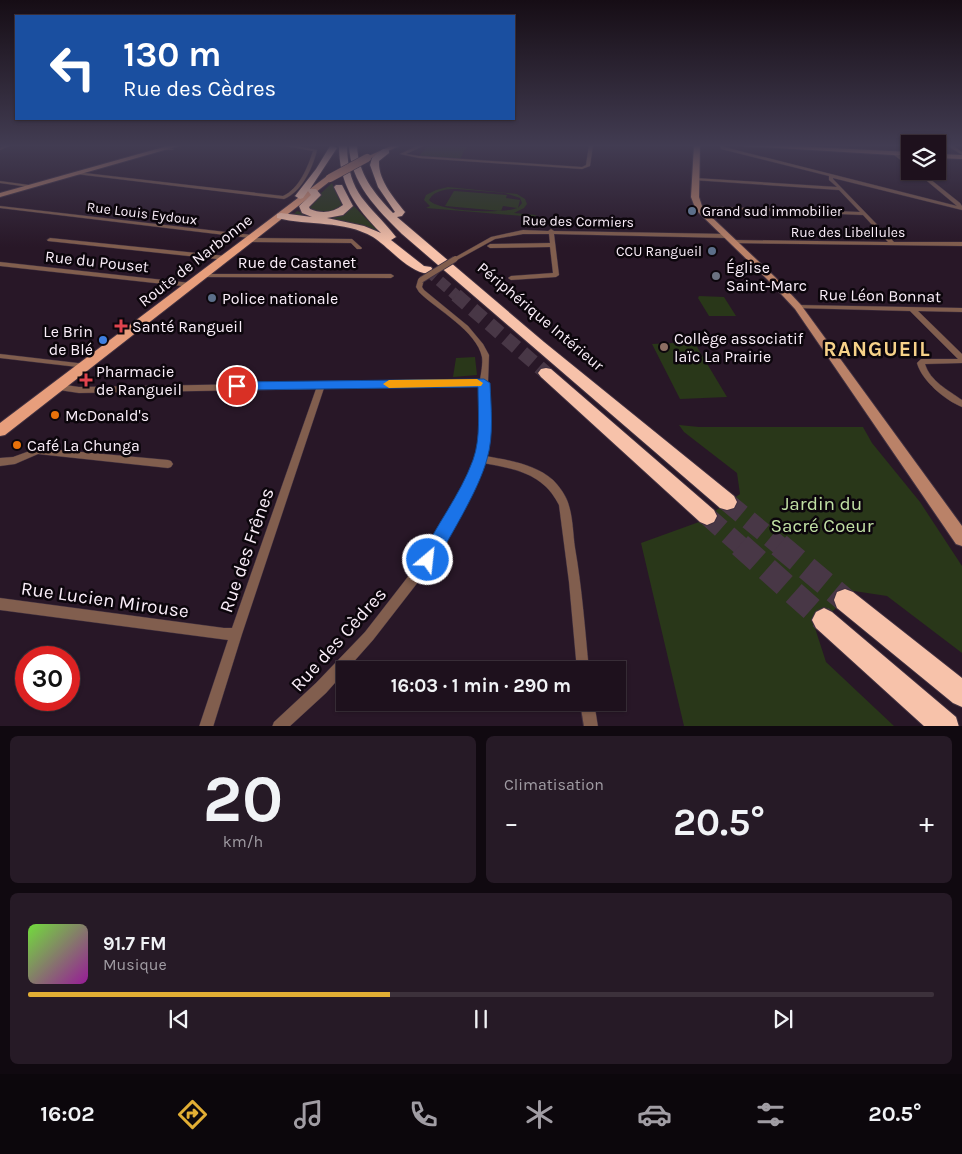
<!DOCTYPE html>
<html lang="fr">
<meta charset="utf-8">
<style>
:root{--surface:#1e111d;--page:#261a26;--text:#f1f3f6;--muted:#a19da4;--line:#3c313b;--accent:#e2ae34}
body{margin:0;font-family:Karla,sans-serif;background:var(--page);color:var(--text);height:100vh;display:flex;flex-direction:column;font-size:19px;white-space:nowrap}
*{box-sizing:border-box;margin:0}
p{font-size:16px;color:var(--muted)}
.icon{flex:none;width:28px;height:28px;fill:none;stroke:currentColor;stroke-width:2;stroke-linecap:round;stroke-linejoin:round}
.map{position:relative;height:726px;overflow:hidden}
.drawer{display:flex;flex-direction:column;gap:10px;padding:10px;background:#100910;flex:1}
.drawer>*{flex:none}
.banner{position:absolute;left:15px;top:15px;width:500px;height:105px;border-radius:0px;box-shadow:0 1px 4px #0004,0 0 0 1px var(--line);background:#1a4fa0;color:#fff;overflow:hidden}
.tools{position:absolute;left:901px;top:135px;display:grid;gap:10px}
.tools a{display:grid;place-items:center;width:45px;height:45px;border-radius:0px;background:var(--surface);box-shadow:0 1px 4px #0004,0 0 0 1px var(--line);font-size:25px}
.speed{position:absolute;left:15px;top:646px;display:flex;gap:10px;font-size:25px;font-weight:700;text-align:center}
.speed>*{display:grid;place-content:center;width:65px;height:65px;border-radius:50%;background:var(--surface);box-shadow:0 1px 4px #0004,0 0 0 1px var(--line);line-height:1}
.speed .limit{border:8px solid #d22;background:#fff;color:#111}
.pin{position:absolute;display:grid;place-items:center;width:42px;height:42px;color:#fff;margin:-21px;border:2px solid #fff;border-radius:50%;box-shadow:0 1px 5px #0007}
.me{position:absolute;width:55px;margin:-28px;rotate:28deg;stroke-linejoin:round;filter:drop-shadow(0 0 4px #0008)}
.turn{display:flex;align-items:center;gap:18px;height:105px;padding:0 25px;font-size:22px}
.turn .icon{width:65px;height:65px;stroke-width:2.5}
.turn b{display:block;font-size:35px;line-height:42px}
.big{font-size:38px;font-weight:700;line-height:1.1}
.drawer .widget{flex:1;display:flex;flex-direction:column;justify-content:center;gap:8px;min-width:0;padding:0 18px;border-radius:8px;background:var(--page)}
.drawer .dial{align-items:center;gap:0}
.dial b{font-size:65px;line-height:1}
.song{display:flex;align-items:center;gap:15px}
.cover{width:60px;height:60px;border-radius:8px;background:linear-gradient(135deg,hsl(100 70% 55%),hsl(300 70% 35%))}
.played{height:5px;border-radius:2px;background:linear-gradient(90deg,var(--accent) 40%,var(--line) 40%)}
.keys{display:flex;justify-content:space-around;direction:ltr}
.heat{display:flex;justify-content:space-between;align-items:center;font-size:28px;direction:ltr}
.drawer .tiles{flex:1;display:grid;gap:10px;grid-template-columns:1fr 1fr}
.widget:last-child{grid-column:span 2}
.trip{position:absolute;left:336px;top:661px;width:290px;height:50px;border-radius:0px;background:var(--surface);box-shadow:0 1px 4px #0004,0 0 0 1px var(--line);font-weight:700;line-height:50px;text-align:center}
.tab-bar{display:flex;height:80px;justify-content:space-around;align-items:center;background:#0c070c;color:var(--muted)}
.tab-bar .icon{width:35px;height:35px}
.tab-bar .active{color:var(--accent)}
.tab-bar b{font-size:22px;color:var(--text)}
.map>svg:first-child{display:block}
.green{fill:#293719;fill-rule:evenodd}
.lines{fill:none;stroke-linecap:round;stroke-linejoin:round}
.highway-tunnel-far3{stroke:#483746;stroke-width:11;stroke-dasharray:11 5.5;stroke-linecap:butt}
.highway-tunnel-far2{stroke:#483746;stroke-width:14;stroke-dasharray:14 8;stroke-linecap:butt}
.highway-tunnel-far1{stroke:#483746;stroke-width:19;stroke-dasharray:19 9;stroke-linecap:butt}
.highway-tunnel{stroke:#483746;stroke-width:24;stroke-dasharray:24 12;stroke-linecap:butt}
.street-casing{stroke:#413140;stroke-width:1}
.secondary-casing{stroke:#413140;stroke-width:2}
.primary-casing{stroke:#413140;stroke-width:2}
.highway-casing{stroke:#413140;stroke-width:2}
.street{fill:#815e4e;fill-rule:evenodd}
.secondary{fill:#ba8268;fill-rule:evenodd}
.primary{fill:#e79e7c;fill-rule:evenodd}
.highway{fill:#f7c2aa;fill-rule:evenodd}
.street-bridge-casing{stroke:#413140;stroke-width:7;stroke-linecap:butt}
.primary-bridge-casing{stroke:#413140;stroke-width:9;stroke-linecap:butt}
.street-bridge{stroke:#815e4e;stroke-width:5.5}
.primary-bridge{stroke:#e79e7c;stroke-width:8}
.route{fill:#1a73e8;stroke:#114b97}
.slow{fill:#f59e0b}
.service-dot{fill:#5c6f8a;stroke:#0c060c;stroke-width:2}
.worship-dot{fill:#6b7280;stroke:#0c060c;stroke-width:2}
.health-dot{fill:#e0444e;stroke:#0c060c;stroke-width:2}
.shop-dot{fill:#3f7fe0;stroke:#0c060c;stroke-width:2}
.education-dot{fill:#8d6e63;stroke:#0c060c;stroke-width:2}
.food-dot{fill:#e8710a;stroke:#0c060c;stroke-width:2}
.labels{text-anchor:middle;stroke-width:5;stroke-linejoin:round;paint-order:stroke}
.far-poi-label{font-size:14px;fill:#faeef9;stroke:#0c060c;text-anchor:start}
.far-street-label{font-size:14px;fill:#faeef9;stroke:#0c060c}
.street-label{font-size:16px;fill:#faeef9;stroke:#0c060c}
.poi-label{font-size:16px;fill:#faeef9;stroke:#0c060c;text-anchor:start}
.near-park-label{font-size:19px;fill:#c1e0a4;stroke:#0c060c}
.near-street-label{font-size:19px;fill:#faeef9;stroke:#0c060c}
.district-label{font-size:21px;font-weight:bold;letter-spacing:1px;fill:#f7d289;stroke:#0c060c}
</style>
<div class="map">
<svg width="962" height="727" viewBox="0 0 962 727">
<rect width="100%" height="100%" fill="#281727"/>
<path class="green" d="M442,145L466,147L460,159L419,156L427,147Z
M332,183L342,206C331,214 322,213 310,211L308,205Z
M448,187L517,194L525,199L527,204L524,208L514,213L536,215L535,217L426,208L430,206L424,200L426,195L436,190ZM457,189L505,193L520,198L522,203L518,208L520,200L506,198L507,195L454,191L445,206L501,211L503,206L517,208C503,214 439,212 429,200C434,190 447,189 457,189Z
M351,203L380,233L292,216L297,211L320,217Z
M699,296L724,297L736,316H709L698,298Z
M694,342L727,397L680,399L652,344Z
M475,357L477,375L453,377L456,358Z
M679,425L699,427H863L872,443L920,502L962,566V653L887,596L854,591L815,628L826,662L894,726H684L641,543L699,522L740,494L737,473L684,432Z"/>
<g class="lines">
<path class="highway-tunnel-far3" d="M427,270L458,297"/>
<path class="highway-tunnel-far2" d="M456,295L546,373"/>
<path class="highway-tunnel-far1" d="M727,502L780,546
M707,516L741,546"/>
<path class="highway-tunnel" d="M740,545L824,620
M779,545L845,600"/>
<defs>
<path id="street" d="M6,145H12L0,150V148Z
M279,145H291L317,150C313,167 302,192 284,199L76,174L74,173L76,172L283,196C299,189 308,167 313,151Z
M419,145L423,146L406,154L419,156L582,167L586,165L589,145H593L590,166L582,169L419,158L400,154Z
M720,145H724V147L957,206L915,171H920L960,203L962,206V210L833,178V179L894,242H962V246L731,243L730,242L733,240L888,242L863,215L696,208V207L698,206L860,212L839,190L693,180V178H695L837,187L829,180V176L721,149Z
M947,145H952L962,152V155Z
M166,148L174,149L172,150H165V148Z
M894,153H896L910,164V167L894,155Z
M0,181L29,185L31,186L29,187L0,183Z
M0,206L252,235L255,237L253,238L352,239L362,248L361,249H357L351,243L248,242L245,240L250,238L0,208Z
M551,229L554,231L727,234L730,236L727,238L554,234L559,275L556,277L511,280L508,278L511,276L553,273L550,247L490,248L487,246L490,244L550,243L549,234H523L495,239L457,260H453L452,259L491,237L523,230L548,231Z
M50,238L226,256L229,258L226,260L48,241L47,240Z
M0,262L191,283L194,285L191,287L0,266Z
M203,274H391L394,276L391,278L201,277L200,276Z
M421,278L424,280L422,287L424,290L468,326L483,344L489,355L488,383L489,427L485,456C508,460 535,464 553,480C560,487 567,497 569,506C573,519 573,534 575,548C582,588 585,629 589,670H577L569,582L559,505C543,473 515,469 483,463L477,480L432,564L373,640L326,693L289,727H272L274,722L316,683L365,632L424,556L468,479L475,459L481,427L480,386L324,388L242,634L213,727H199L228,640L0,610V598L224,628H232L316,389L79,393L59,390L55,387L59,384L79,387L480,380C481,373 483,364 482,357C477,331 437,310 419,292L416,287L418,280Z
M798,305L962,308V312L918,311L962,354V363L925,364C930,381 948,390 962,400V407C945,400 922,381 917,363L921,359H958L910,311L796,308L795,307Z
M0,354L86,364L90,366L86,368L0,358Z
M38,448L168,460L171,461L173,464L171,467L168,468L38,454L15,464L0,466V458L13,457Z
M580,702H594L598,727H584Z"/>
<path id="secondary" d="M171,145H182L0,197V193Z
M694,145H700L699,197L703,209L775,277L801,305L962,526V546L956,544L795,309L769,281L696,210L691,197Z
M728,145H772L910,152V156Z
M938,154L962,155V159L938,158Z"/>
<path id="primary" d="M393,145H402L369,159L364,158Z
M327,176L334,178L5,435L0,436V423Z"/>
<path id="highway" d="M339,145H347C348,197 369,202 396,237L391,240L424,266L431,267L433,270L431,273C413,277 389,247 373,237C344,220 309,226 277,218V214L281,213L312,217L302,213L299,206L311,195L308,191L303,198L300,199L295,196L316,169L330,146H333L337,148L310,189H316L321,195L309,207L310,209C321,214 333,213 343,205L334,187L336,185H342L353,206L343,215L327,218L364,226L381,233C355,207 339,184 339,145Z
M349,145H357C358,174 374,193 393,213L395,212L378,187L370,165L372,158L383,149H389V153L379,161C378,180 394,198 405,212L402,216L397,217L544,342L734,496L737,502L734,508L727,510L720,508L402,234C377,209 350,183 349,145Z
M546,368L551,369L714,510L717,516L714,522L707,525L700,522L541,377L538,373L541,369Z
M845,589L853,592L962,678V707L953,703L837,608L834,600L837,592Z
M824,608L832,612L956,717L959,727H925L816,628L812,620L816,612Z"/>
</defs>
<use href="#street" class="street-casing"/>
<use href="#secondary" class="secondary-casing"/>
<use href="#primary" class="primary-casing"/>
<use href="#highway" class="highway-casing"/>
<use href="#street" class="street"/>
<use href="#secondary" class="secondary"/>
<use href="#primary" class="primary"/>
<use href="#highway" class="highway"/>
<defs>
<path id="street-bridge" d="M421,280L455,259"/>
<path id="primary-bridge" d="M330,178L367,158"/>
</defs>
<use href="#street-bridge" class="street-bridge-casing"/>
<use href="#primary-bridge" class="primary-bridge-casing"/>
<use href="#street-bridge" class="street-bridge"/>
<use href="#primary-bridge" class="primary-bridge"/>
</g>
<linearGradient id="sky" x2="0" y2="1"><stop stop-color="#160d15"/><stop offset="0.59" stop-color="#423c52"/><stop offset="1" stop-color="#423c52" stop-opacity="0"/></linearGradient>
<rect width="962" height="247" fill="url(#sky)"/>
<path class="route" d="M484,379L490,383C491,408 494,435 487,459C478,492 450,535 434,566L428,568L422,566L420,560C435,526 460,496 473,460C481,438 478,411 478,387L237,390L231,386L237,382Z"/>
<path class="slow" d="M477,379L483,383L481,386L389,388L383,384L389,380Z"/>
<g class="service-dot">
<circle cx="692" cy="211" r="5"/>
<circle cx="712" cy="251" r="5"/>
<circle cx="212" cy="298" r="5"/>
</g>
<circle class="worship-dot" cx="716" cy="276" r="5"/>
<g class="health-dot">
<path d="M118.5 318.5h5v5h5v5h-5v5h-5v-5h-5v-5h5z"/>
<path d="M83.5 372.5h5v5h5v5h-5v5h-5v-5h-5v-5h5z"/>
</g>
<circle class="shop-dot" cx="103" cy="340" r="5"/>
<circle class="education-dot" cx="664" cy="347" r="5"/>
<g class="food-dot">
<circle cx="55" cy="415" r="5"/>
<circle cx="17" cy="445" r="5"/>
</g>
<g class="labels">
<g class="far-poi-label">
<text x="702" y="216">Grand sud immobilier</text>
<text x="702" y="256" text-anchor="end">CCU Rangueil</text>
</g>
<g class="far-street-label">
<text transform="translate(142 213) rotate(7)" y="5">Rue Louis Eydoux</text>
<text transform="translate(578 221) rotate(1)" y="5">Rue des Cormiers</text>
<text x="848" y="237">Rue des Libellules</text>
</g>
<g class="street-label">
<text transform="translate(195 260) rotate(-38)" y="6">Route de Narbonne</text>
<text transform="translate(97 261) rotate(6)" y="6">Rue du Pouset</text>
<text x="297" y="268">Rue de Castanet</text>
<text transform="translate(880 295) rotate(1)" y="6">Rue Léon Bonnat</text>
<text transform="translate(541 316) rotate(40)" y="6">Périphérique Intérieur</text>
</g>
<g class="poi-label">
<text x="726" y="273">Église<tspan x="726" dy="18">Saint-Marc</tspan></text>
<text x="222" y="304">Police nationale</text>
<text x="132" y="332">Santé Rangueil</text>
<text x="93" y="337" text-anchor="end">Le Brin<tspan x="93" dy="18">de Blé</tspan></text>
<text x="674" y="344">Collège associatif<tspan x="674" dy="18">laïc La Prairie</tspan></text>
<text x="96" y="377">Pharmacie<tspan x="96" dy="18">de Rangueil</tspan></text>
<text x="65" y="421">McDonald's</text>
<text x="27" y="451">Café La Chunga</text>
</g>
<g class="near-park-label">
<text x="822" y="510">Jardin du<tspan x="822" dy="22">Sacré Coeur</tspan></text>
</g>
<g class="near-street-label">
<text transform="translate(246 550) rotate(-71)" y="7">Rue des Frênes</text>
<text transform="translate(105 599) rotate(8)" y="7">Rue Lucien Mirouse</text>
<text transform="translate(338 639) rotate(-48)" y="7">Rue des Cèdres</text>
</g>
<g class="district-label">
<text x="877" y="356">RANGUEIL</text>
</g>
</g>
</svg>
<div class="tools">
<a><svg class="icon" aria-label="layers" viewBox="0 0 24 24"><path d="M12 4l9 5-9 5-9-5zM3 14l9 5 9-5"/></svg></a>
</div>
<div class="speed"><div class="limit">30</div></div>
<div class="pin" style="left:237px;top:386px;background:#d93025"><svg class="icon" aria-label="arrive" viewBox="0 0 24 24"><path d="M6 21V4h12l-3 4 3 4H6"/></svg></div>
<svg class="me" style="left:428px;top:560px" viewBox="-20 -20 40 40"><circle r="17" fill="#1a73e8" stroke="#fff" stroke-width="3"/><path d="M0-11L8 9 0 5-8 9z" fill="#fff"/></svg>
<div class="trip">16:03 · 1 min · 290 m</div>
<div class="banner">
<div class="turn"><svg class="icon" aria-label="left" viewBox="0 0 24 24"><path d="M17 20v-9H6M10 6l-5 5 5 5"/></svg><div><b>130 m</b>Rue des Cèdres</div></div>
</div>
</div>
<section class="drawer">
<div class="tiles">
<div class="widget dial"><b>20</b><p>km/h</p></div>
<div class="widget"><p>Climatisation</p>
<div class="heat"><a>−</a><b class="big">20.5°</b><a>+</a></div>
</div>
<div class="widget">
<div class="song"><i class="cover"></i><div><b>91.7 FM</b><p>Musique</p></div></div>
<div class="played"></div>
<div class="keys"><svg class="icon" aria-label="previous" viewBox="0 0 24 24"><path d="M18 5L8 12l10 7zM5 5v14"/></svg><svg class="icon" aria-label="pause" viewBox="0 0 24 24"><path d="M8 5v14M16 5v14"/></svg><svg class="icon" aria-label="next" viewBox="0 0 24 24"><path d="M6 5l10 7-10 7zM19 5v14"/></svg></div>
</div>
</div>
</section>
<nav class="tab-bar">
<b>16:02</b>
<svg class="icon active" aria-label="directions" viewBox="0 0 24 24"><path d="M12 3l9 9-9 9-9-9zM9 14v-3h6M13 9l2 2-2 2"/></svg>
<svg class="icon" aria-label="music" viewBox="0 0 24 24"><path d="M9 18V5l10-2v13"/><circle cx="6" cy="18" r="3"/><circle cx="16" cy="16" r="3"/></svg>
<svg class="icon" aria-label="phone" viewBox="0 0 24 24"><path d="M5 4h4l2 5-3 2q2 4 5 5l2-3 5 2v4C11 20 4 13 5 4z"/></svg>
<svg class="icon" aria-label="climate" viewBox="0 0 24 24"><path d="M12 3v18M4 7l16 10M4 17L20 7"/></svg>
<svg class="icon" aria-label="car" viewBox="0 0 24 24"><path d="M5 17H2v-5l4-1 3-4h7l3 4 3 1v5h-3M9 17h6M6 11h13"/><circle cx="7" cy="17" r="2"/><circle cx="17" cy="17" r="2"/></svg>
<svg class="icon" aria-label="filters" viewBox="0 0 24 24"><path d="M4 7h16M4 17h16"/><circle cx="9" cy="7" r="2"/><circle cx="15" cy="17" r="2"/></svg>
<b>20.5°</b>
</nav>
